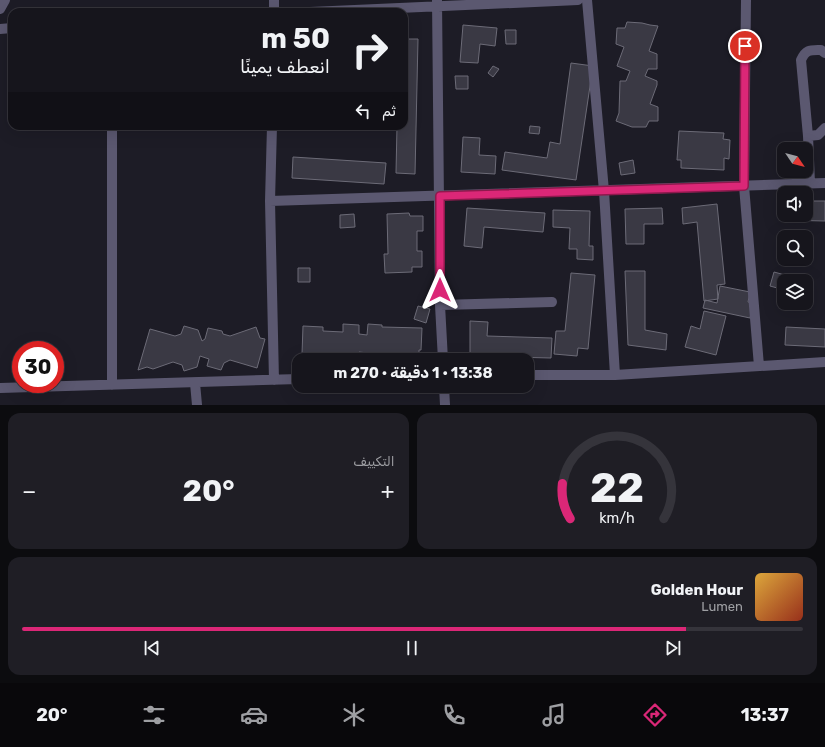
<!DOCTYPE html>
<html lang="ar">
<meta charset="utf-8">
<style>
:root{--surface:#16151c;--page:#1f1e25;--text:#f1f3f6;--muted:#9e9fa3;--line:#35343b;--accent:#db2777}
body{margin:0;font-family:Rubik,Cairo,sans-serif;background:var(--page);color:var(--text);direction:rtl;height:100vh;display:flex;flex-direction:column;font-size:15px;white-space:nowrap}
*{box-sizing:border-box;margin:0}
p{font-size:13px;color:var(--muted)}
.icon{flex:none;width:22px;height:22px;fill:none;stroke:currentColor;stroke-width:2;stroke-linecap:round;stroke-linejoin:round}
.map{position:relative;height:405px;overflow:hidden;direction:ltr}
.drawer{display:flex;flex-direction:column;gap:8px;padding:8px;background:#0c0c0f;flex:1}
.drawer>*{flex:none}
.hud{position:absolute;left:8px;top:8px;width:400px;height:122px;border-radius:12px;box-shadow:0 4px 16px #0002,0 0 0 1px var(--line);direction:rtl;background:#16151c;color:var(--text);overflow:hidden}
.needle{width:26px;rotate:125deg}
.tools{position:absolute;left:777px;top:142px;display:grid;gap:8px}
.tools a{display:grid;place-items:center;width:36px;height:36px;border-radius:8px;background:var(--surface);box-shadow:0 4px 16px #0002,0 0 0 1px var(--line);font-size:20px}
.speed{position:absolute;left:12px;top:341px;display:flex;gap:8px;font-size:20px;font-weight:700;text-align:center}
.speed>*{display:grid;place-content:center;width:52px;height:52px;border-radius:50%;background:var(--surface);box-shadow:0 4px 16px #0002,0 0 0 1px var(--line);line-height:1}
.speed .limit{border:6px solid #d22;background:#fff;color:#111}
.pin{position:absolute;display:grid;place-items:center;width:34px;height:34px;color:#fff;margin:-17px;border:2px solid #fff;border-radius:50%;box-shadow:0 1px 4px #0007}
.me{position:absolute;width:44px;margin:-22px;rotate:0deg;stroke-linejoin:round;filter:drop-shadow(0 0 3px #0008)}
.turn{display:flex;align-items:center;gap:14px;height:84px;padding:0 12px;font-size:18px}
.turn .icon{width:52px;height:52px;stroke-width:2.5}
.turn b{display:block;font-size:28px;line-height:34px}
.then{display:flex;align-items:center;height:38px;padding:0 12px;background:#0003;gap:8px;font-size:15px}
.big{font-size:30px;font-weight:700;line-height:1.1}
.drawer .card{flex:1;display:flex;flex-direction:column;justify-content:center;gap:6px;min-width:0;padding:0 14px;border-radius:12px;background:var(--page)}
.drawer .dial{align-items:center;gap:0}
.dial svg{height:104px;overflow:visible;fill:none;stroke:var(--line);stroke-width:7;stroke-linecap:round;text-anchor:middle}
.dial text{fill:var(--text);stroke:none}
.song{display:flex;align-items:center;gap:12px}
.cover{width:48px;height:48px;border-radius:6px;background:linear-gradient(135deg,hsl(40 70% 55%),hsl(10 70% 35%))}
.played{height:4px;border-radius:2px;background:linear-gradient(90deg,var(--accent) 85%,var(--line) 85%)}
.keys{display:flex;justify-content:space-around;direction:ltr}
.heat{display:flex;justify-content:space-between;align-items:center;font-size:22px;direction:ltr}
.drawer .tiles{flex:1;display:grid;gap:8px;grid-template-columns:1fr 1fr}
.card:last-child{grid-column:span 2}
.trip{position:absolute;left:292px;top:353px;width:242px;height:40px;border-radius:12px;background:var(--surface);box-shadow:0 4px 16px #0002,0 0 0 1px var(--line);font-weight:700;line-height:40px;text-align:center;direction:rtl}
.menu{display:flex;height:64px;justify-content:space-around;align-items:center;background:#09080b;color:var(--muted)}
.menu .icon{width:28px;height:28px}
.menu .selected{color:var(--accent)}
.menu b{font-size:18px;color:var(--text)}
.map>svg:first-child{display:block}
.building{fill:#3a3944;stroke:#6c6b77}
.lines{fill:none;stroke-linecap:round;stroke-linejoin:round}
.minor{stroke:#5b5870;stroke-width:10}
.route-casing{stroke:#8e194d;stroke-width:10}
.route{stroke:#db2777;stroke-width:7}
</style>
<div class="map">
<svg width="825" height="405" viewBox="0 0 825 405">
<rect width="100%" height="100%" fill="#1d1c26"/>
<path class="building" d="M627,22L642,23L650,25L658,26L649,51L657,54V69H648L645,76L657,81V85L650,104L658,107V121H649L646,127H632L616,121L619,113L620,81H626L630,71L617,66L624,47L616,44L617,28H625Z
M463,25L497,28L495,46L480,44L478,63L460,62Z
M505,30H516V44H506Z
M404,39H418L415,174L396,173L397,126H404Z
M571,63L593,66L576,180L502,170L505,152L547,158L550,142L560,144Z
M493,66L499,69L493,77L488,73Z
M455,76H468V89H456Z
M530,126L540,127L539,134L529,133Z
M679,131L724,133L723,139L730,140L729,159L724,158V170L681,168V160H677Z
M463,137L480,138L479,155L496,156L495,174L461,172Z
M293,157L386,163L384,184L292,178Z
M633,160L635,173L621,175L619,163Z
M783,200L784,215H806V201H825V221L782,220Z
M717,204L725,284L717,285L718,299L704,301L697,222L683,224L682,208Z
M467,208L545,213L543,232L484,227L482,248L464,246Z
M662,208L663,224H644V244H626L625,209Z
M553,210L590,211L589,246H593V260L577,259V249H569L570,228L553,227Z
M409,213L410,216H423V231H417V251H422V267H412V272L385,273L384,254H388L387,214Z
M354,214L355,227L340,228V215Z
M298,268H310V282H298Z
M625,271H645V330L667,334L666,350L628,345Z
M774,272L785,275L781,289L770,286Z
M571,273L595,275L588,349L578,348L577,356L554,354L556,331H565Z
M720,286L750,292L748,302L753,303L750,318L703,308L705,300L717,303Z
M418,306L430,309L426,323L414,319Z
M704,311L726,316L716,355L685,347L691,326L700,329Z
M470,321L488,322L487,336L552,338L551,358L470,356Z
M343,324L359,325V334L367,335L368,324L382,325V327L422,328L421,350H419V360H402V357L386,356L385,360H367L368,353L359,352L358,360H310V354H302L303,326L323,327V331L343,332Z
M184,326L198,330L202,341L205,339L208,328L222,331L223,334L230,336L256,327L260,338L265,339L257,368L230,360L224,363L221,370L207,366L209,359L200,356L197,367L184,371L182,365L173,362L153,369L147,367L138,370L150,329L175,336L181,334Z
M786,327L825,329V347L785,345Z"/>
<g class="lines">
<path class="minor" d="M274,0V12
M437,0L440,305L443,360
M587,0L604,191L615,375
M746,0L744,186L759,366
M0,9L5,0
M310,12L578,0
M0,29L12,28
M112,126V385
M272,126L270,201L274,380
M808,136L818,135L825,128
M810,183L808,136L801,60C806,49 810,50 821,50L825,53
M270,201L825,183
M440,305L552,302
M527,375H615L825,362
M195,383L197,405
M444,386L445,405
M0,388L299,379"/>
</g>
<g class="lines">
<defs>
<path id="route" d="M440,290V196L744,186L745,46"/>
</defs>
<use href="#route" class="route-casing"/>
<use href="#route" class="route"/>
</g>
</svg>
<div class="tools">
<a><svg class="needle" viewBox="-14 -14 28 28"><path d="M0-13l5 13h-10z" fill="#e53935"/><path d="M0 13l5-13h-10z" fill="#9e9fa3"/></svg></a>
<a><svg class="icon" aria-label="sound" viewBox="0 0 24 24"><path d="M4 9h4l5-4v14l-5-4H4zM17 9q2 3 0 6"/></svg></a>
<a><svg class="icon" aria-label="search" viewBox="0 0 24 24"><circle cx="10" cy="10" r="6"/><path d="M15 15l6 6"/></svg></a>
<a><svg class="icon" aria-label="layers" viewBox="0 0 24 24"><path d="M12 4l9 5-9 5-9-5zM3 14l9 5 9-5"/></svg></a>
</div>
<div class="speed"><div class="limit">30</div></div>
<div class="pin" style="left:745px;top:46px;background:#d93025"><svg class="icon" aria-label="arrive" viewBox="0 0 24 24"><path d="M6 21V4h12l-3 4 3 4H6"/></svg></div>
<svg class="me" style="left:440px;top:290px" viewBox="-20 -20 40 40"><path d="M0-17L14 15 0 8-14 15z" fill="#db2777" stroke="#fff" stroke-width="4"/></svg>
<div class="trip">13:38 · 1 دقيقة · 270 m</div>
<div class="hud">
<div class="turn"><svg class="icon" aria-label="right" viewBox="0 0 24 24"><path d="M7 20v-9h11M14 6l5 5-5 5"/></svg><div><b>50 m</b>انعطف يمينًا</div></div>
<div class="then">ثم<svg class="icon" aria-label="left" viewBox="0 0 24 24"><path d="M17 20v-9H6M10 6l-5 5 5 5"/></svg></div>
</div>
</div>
<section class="drawer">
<div class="tiles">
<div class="card dial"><svg viewBox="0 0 100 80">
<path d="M14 69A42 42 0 1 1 86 69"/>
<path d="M14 69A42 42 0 0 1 8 42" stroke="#db2777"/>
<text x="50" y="56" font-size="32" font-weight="700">22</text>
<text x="50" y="72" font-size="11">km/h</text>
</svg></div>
<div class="card"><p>التكييف</p>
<div class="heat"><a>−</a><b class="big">20°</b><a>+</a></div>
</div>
<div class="card">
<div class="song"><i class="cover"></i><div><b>Golden Hour</b><p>Lumen</p></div></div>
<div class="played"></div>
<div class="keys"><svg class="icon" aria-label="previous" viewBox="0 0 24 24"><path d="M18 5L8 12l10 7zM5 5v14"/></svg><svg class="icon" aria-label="pause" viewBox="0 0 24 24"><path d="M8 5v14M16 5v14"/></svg><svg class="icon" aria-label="next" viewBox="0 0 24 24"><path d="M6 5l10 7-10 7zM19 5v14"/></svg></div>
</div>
</div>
</section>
<nav class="menu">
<b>13:37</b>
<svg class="icon selected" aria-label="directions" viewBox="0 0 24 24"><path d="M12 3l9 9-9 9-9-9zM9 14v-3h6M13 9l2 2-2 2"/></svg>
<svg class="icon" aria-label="music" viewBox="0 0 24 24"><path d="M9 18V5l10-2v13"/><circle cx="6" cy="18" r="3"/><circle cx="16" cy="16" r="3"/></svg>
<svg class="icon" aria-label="phone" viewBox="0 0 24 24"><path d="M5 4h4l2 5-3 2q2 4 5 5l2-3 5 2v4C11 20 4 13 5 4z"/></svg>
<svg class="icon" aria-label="climate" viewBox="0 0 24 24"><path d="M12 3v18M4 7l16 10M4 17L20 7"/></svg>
<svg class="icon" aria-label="car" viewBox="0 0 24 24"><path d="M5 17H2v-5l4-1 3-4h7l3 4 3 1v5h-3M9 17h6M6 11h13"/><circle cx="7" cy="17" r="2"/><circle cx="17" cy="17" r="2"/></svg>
<svg class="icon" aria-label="filters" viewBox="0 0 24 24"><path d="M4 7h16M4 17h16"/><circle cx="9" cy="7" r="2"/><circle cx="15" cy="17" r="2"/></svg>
<b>20°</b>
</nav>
